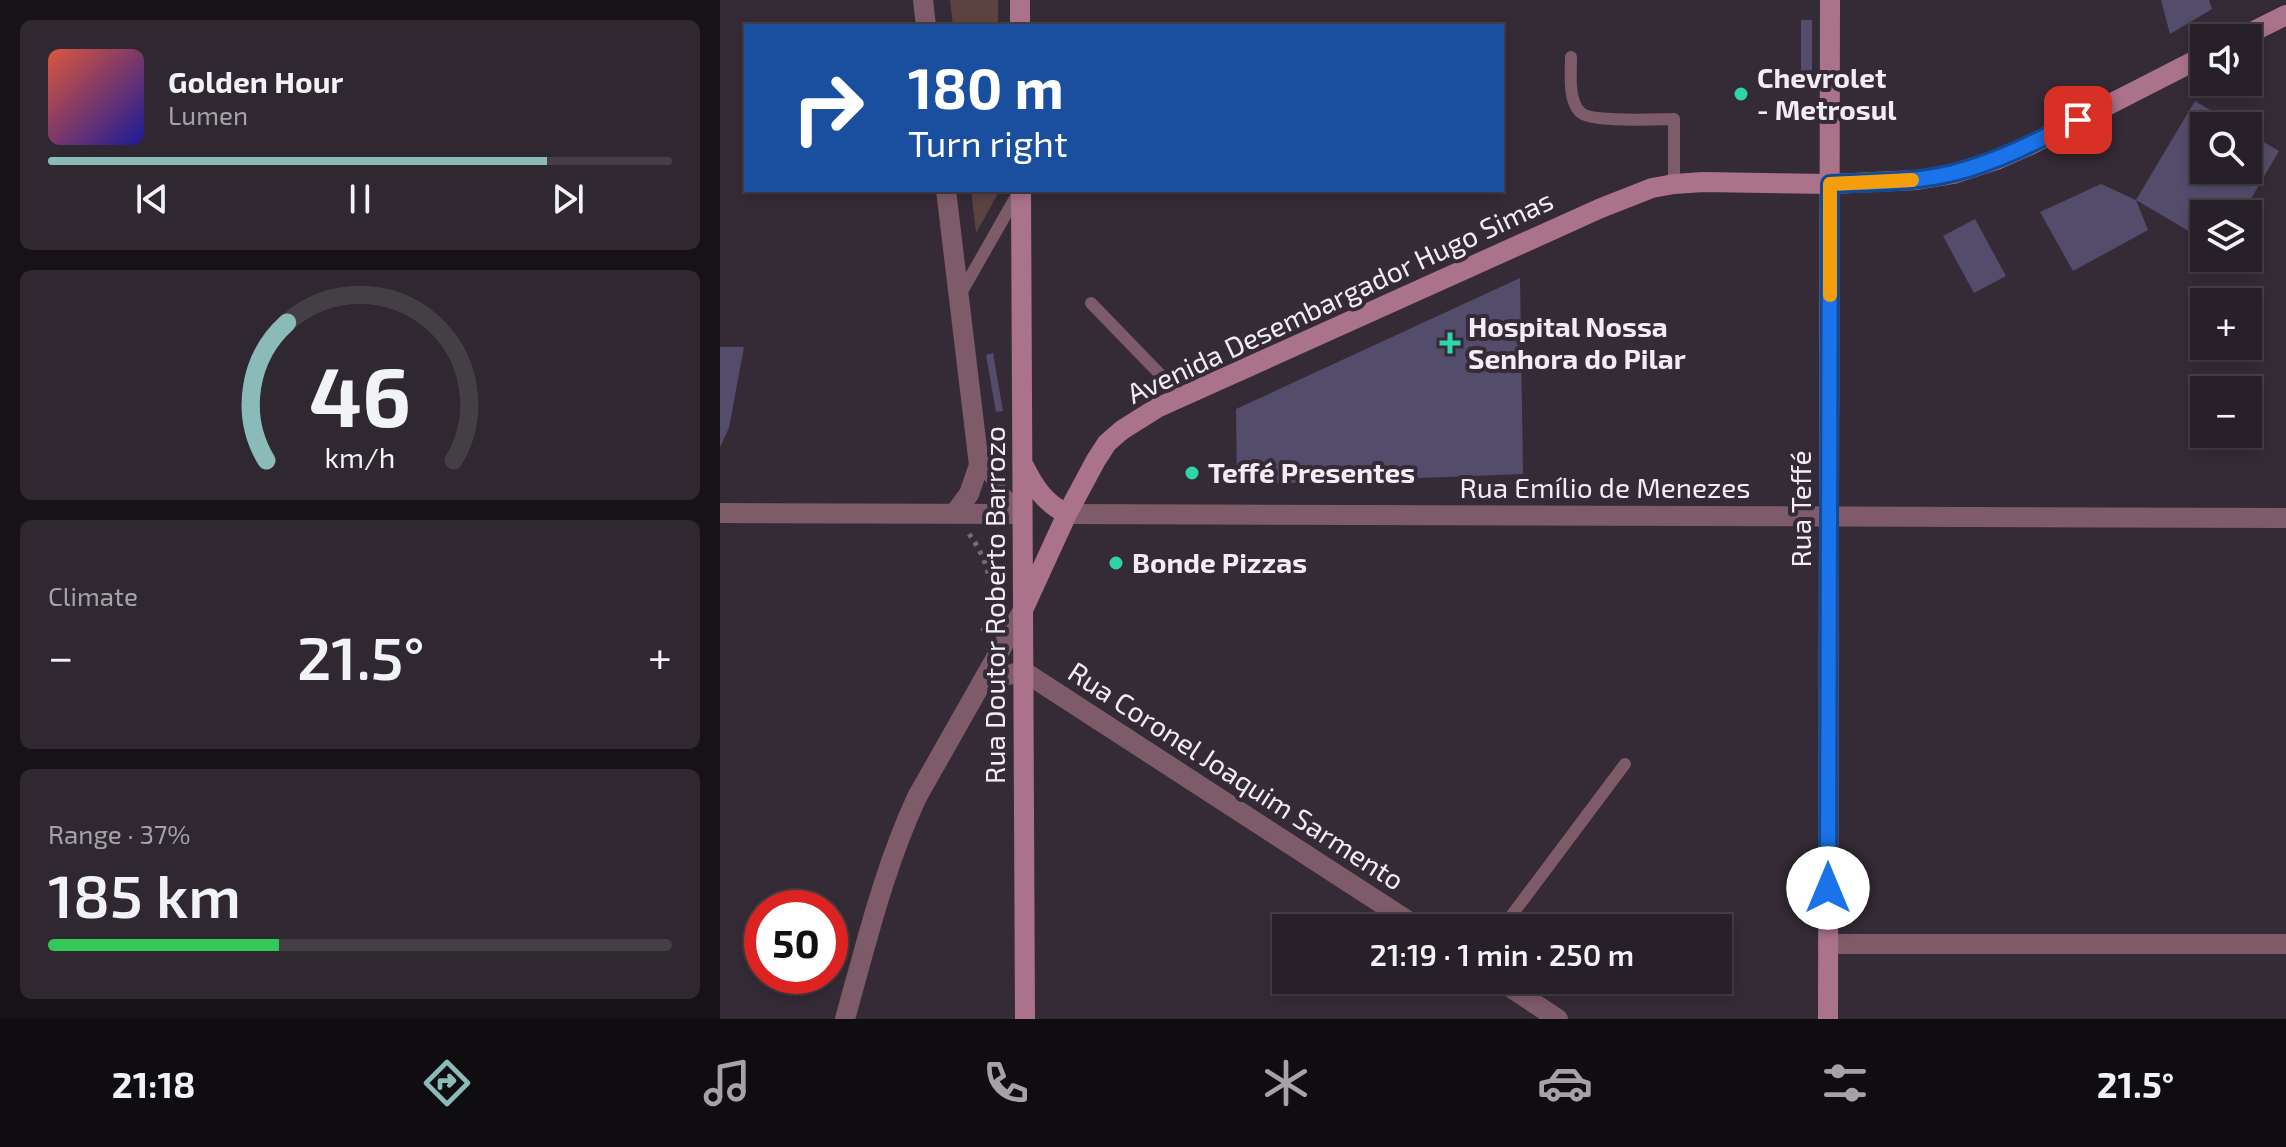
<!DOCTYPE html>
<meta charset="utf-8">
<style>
:root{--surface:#282028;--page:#302830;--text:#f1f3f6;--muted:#a5a3a8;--line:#443e45;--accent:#8bbbb9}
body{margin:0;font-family:"Exo 2",sans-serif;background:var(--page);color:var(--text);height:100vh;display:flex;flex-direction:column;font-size:30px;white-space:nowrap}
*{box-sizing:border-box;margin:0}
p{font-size:26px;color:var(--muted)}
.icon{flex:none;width:44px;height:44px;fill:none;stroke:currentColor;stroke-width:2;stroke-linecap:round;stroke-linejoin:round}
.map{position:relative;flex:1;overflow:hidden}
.sheet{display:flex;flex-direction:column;gap:20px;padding:20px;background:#161216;width:720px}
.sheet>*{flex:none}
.banner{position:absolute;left:24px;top:24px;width:760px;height:168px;border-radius:0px;box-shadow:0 4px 12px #0003,0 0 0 2px var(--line);background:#1a4fa0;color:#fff;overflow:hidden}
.controls{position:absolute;left:1470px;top:24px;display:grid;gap:16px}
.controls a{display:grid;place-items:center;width:72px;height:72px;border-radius:0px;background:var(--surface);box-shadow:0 4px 12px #0003,0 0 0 2px var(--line);font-size:40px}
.speed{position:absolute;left:24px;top:890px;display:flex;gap:16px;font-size:40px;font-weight:700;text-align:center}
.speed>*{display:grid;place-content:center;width:104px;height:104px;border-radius:50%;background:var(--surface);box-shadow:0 4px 12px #0003,0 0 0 2px var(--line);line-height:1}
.speed .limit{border:12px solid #d22;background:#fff;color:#111}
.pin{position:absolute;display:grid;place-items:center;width:68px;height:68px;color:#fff;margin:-34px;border-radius:16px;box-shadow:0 4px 12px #0006}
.me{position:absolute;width:88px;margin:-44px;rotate:0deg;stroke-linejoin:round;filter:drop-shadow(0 0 6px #0008)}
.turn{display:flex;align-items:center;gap:28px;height:168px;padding:0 32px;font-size:36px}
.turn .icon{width:104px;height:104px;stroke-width:2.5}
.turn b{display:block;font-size:56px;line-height:68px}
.big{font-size:60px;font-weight:600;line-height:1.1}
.sheet .widget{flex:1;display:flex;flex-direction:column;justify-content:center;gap:12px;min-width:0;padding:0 28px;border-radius:12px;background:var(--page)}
.sheet .dial{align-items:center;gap:0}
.dial svg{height:208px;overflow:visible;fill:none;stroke:var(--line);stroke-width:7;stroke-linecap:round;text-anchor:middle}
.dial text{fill:var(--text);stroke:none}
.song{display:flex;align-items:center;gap:24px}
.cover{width:96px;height:96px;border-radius:12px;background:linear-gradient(135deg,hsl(10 70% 55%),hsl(240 70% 35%))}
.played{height:8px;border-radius:4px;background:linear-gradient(90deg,var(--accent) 80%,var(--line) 80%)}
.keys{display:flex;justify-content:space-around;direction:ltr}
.heat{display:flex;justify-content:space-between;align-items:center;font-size:44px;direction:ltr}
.charge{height:12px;border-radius:6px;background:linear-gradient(90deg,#34c759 37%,var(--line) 0)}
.trip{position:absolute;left:552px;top:914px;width:460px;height:80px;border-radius:0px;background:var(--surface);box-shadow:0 4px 12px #0003,0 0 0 2px var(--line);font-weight:600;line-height:80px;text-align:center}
.dock{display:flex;height:128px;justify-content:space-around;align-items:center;background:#100d10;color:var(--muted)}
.dock .icon{width:56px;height:56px}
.dock .current{color:var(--accent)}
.dock b{font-size:36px;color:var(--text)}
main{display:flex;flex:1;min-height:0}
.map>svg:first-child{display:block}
.green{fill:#5b4340}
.building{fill:#534d6b}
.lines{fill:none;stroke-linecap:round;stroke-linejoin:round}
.path{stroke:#756c76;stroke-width:5;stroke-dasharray:4 6;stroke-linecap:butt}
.service{stroke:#7e5b68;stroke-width:12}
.minor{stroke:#7e5b68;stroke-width:20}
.tertiary{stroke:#7e5b68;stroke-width:20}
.secondary{stroke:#aa7389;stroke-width:20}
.route-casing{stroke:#114b97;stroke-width:20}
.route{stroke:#1a73e8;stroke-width:14}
.slow{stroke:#f59e0b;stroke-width:14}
.poi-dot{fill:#2fd4aa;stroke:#352b36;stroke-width:3}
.labels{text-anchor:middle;stroke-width:8;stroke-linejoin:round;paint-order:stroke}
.poi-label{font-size:28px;font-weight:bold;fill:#f3ecf4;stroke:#352b36;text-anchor:start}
.street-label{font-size:28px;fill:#f3ecf4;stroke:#352b36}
</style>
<main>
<section class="sheet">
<div class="widget">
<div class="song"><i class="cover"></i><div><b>Golden Hour</b><p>Lumen</p></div></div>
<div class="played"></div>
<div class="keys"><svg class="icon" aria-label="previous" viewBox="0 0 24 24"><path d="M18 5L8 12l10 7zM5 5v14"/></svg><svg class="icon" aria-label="pause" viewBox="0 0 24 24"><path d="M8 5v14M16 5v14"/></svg><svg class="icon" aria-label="next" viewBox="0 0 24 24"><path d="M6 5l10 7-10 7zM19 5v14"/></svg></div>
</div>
<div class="widget dial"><svg viewBox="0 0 100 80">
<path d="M14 69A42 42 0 1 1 86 69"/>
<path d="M14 69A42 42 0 0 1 22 16" stroke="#8bbbb9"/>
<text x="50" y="56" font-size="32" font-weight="700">46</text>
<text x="50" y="72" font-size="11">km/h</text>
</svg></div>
<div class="widget"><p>Climate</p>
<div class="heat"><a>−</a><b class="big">21.5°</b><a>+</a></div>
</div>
<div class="widget"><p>Range · 37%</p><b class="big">185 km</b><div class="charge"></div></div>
</section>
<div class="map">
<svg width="1566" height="1019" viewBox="0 0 1566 1019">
<rect width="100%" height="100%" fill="#352b36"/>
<path class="green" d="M230,0H278V26H233Z
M251,190H280L256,233Z"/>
<path class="building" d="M1441,0H1489L1492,9L1450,34Z
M1081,20H1092V82H1081Z
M1475,101L1517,126H1484V170H1528V133L1559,151L1522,214H1484V240L1416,200Z
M1381,184L1416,200L1428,230L1353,271L1320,212Z
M1255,219L1286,276L1254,293L1223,236Z
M800,278L803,474L517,485L516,409Z
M0,347H24L9,428L0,447Z
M273,353L283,411L276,412L266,355Z"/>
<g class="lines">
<path class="path" d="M249,534C265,555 274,582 271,609C270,617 265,626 262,633"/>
<path class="service" d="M851,57C851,74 848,100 860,112C870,123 937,119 954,119V184
M240,295L298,193
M371,303L462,397
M259,465L302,513
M782,928L905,764"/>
<path class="minor" d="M203,0L206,26
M226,190L259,465L249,494L234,514
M0,513L302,514
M347,514L1566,518
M303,671L699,928
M1108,944H1566
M779,980L838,1019"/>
<path class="tertiary" d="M262,682L303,671
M125,1019C146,944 164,868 197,797L303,610"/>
<path class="secondary" d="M300,0V26
M1520,38L1566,15
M301,190L305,1019
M304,466C315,488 325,503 347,514
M303,610L347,514L376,460L387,443L402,430L437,408L881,208L932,188L954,184L983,182L1110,184L1197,180L1233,174L1276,160L1310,145L1484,56
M1108,1019L1110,0"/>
</g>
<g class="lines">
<defs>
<path id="route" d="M1108,888L1110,184C1150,182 1193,183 1233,173C1277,162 1318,141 1358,120"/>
</defs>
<use href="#route" class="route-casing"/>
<use href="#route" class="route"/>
<path class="slow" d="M1110,295V184L1192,180"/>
</g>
<g class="poi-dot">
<circle cx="1021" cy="94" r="8"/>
<path d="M726 331h8v8h8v8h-8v8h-8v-8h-8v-8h8z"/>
<circle cx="472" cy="473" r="8"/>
<circle cx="396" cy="563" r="8"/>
</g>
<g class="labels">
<g class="poi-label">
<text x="1037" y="88">Chevrolet<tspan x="1037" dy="32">- Metrosul</tspan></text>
<text x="748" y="337">Hospital Nossa<tspan x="748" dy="32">Senhora do Pilar</tspan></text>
<text x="488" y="483">Teffé Presentes</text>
<text x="412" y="573">Bonde Pizzas</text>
</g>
<g class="street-label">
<text transform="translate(620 297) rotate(-25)" y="10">Avenida Desembargador Hugo Simas</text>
<text x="885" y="498">Rua Emílio de Menezes</text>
<text transform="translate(1081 509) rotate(-90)" y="10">Rua Teffé</text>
<text transform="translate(275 605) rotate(-90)" y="10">Rua Doutor Roberto Barrozo</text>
<text transform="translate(516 776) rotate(33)" y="10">Rua Coronel Joaquim Sarmento</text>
</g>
</g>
</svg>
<div class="controls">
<a><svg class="icon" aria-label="sound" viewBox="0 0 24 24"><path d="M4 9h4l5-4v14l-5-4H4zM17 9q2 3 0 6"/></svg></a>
<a><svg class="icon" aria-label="search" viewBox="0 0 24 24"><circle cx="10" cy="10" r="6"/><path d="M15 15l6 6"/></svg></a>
<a><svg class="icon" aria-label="layers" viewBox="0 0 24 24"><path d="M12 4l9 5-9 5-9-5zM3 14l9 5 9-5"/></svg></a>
<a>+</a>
<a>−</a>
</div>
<div class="speed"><div class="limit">50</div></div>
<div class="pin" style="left:1358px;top:120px;background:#d93025"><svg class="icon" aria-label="arrive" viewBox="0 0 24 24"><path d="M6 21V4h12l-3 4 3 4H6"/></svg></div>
<svg class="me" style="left:1108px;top:888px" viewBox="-20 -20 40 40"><circle r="19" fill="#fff"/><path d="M0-13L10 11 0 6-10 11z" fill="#1a73e8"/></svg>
<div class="trip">21:19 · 1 min · 250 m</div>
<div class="banner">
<div class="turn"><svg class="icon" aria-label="right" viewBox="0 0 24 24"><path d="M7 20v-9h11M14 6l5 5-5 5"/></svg><div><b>180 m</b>Turn right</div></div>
</div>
</div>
</main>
<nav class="dock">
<b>21:18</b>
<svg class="icon current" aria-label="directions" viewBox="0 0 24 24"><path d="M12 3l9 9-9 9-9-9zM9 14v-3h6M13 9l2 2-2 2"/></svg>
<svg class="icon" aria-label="music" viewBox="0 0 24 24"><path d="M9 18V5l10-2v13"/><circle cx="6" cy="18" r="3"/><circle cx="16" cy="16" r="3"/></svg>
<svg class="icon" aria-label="phone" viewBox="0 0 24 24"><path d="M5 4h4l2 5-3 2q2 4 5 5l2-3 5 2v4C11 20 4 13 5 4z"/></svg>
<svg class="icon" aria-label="climate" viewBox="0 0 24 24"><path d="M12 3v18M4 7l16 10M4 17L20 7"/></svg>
<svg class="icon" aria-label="car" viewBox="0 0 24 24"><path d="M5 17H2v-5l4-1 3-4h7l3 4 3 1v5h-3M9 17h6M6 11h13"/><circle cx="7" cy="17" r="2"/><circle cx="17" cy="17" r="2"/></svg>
<svg class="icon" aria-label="filters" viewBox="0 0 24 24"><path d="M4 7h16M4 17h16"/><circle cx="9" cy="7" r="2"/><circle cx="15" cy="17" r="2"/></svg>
<b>21.5°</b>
</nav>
